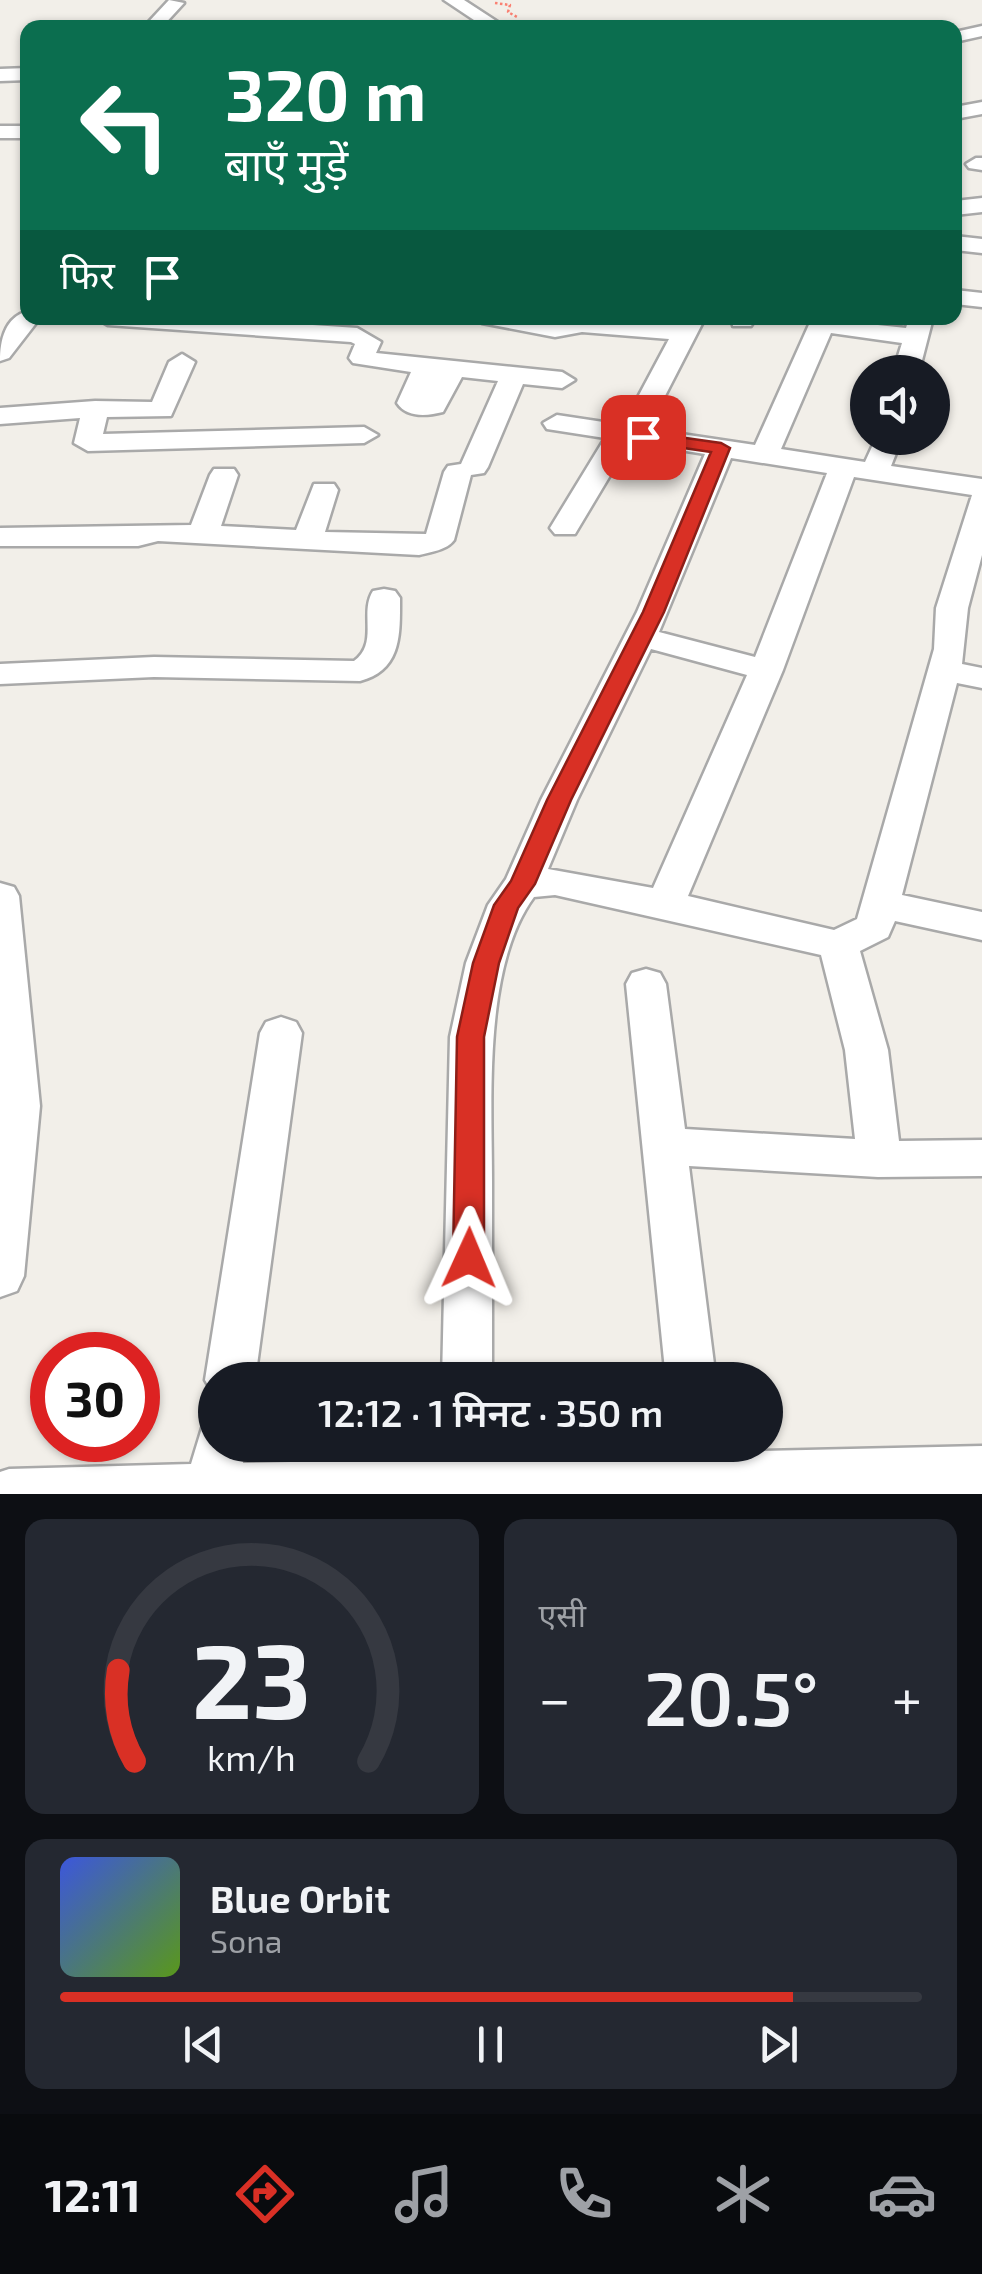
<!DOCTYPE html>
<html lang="hi">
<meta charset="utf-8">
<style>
:root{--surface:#171b24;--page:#242831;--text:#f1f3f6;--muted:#9ea1a6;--line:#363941;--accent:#d93025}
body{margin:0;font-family:"Exo 2","Noto Sans Devanagari",sans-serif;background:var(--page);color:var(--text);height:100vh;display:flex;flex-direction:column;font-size:38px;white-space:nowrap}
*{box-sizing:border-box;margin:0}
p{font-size:32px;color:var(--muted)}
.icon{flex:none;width:55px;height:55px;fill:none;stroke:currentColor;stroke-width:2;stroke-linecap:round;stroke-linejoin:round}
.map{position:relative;height:1494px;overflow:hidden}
.details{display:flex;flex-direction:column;gap:25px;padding:25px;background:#0d0f14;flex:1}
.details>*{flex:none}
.guide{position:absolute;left:20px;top:20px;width:942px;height:305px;border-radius:20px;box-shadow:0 2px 8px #0004;background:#0b6e4f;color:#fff;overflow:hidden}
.fabs{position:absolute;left:850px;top:355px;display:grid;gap:20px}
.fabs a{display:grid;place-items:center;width:100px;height:100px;border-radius:50%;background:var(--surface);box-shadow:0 2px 8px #0004;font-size:50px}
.speed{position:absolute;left:30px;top:1332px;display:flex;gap:20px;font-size:50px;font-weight:700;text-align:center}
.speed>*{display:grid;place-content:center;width:130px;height:130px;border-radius:50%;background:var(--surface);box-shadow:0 2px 8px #0004;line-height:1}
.speed .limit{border:15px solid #d22;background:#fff;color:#111}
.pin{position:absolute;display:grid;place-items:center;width:85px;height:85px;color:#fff;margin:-42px;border-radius:20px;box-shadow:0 5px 15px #0006}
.me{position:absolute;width:110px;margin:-55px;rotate:1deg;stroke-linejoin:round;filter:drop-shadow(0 0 8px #0008)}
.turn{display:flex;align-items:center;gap:35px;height:210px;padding:0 40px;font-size:45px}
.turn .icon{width:130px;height:130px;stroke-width:2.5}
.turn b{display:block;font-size:70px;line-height:85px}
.then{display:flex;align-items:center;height:95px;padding:0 40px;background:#0003;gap:20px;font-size:38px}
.big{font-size:75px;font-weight:600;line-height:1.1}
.details .widget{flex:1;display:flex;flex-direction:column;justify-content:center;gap:15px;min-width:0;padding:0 35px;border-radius:20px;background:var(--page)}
.details .dial{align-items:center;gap:0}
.dial svg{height:260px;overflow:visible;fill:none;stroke:var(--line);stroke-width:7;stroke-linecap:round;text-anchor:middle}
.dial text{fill:var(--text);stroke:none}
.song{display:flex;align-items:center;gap:30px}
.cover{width:120px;height:120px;border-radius:15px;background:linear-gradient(135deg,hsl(230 70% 55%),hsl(90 70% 35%))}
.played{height:10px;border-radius:5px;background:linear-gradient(90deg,var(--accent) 85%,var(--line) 85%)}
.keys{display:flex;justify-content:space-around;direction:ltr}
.heat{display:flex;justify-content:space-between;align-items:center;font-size:55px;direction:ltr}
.details .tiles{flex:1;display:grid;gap:25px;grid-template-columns:1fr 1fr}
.widget:last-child{grid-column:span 2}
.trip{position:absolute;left:198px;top:1362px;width:585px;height:100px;border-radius:50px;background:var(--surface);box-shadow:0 2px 8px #0004;font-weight:600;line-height:100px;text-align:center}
.tab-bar{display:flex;height:160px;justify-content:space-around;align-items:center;background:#090b0e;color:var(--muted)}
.tab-bar .icon{width:70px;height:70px}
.tab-bar .on{color:var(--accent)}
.tab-bar b{font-size:45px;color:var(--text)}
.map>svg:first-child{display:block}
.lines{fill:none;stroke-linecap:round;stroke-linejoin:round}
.minor-casing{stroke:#a9a9a9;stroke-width:5}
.path{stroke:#fa8072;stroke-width:2.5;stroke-dasharray:2.5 2.5;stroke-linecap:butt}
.minor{fill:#fff;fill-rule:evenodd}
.route{fill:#d93025;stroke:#8d1f18;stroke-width:2.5}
</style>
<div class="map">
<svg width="982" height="1494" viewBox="0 0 982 1494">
<rect width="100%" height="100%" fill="#f2efe9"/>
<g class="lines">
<defs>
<path id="minor" d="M169,0L184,3L161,28H143Z
M444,0H464L507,28H486Z
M982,26V36L955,42V32Z
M28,68V80L0,81V69Z
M982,102V114L955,119V107Z
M0,126H28V138H0Z
M976,158H982V170L969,168L966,164Z
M982,198V212L955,215V201Z
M955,236L982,239V253L955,250Z
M955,290L982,293V307L955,304Z
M28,311V318H40L9,358L0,361C0,340 5,317 28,311Z
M96,318H209L357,328L381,342L376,353L562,372L575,380L562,388L523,384L488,467L484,473L471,475L454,540C447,550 431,552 419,555L158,541L138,546H0V528L191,525L210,475L214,469H234L238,475L221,526L296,530L314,484H334L338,490L325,532L426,534L444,472L448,466L461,464L498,381L462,377L443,412C427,416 407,418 397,403L411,372L353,363L349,358L355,344L351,342L108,325Z
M479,318H528L555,323L582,318L677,325L681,318H705L648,429L755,445L812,318L906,328L909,318H933L919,372H893L902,343L831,333L781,449L865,462L876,438H902L891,466L982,479V555L968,608L962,664L982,668V688L957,683L902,895L982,912V940L895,921L888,937L860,951L888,1050L899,1141L982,1140V1176L878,1177L689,1166L716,1380H666L626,984L632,973L646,969L660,973L666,984L685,1129L855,1139L845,1050L821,955L555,895L534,897C483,966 492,1098 492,1181C492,1247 492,1314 492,1380H442L450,1037L466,963L488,905L506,879L541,800L637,612L705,454L630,442L575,534H555L550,528L605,438L547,429L543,423L557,415L623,425L669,339L582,332L555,337L482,323ZM731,458L827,473L755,657L659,632ZM854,477L972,495L936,608L934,649L857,919L834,930L688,896L783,670ZM651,649L747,675L653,888L548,869L577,800Z
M732,318H756L751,326H733Z
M182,354L195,362L171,416L107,417L103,434L364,427L378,435L364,443L88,451L74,443L80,418L0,424V408L95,401L152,402L169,362Z
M384,589L395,591L400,598C400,634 402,670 360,681L154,677L0,684V664L154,657L354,661C379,643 359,613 373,591Z
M0,883L14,887L19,896L40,1106L24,1276L17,1291L0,1297Z
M281,1017L296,1022L302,1033L255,1380H215V1397L205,1380L260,1033L266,1022Z
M215,1423V1445H246L243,1463L441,1459V1445H493V1457L982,1446V1494H0V1472L9,1469L191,1464L202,1428Z"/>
</defs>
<use href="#minor" class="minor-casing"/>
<path class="path" d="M495,3L510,5L508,12L517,17"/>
<use href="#minor" class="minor"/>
</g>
<path class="route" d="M643,432L721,443L730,448L664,612L571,800L535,884L518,908L499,963L484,1037V1258L480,1267L469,1271L458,1267L453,1258L457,1037L473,963L494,905L511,881L547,800L643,612L711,452L636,441L634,437Z"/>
</svg>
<div class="fabs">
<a><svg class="icon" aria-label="sound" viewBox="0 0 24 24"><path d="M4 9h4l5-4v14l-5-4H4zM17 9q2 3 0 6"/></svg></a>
</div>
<div class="speed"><div class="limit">30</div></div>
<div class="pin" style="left:643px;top:437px;background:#d93025"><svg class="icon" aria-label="arrive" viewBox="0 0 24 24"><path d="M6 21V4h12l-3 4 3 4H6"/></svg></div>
<svg class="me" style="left:469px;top:1258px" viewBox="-20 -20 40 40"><path d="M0-17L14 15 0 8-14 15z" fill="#d93025" stroke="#fff" stroke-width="4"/></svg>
<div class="trip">12:12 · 1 मिनट · 350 m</div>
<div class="guide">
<div class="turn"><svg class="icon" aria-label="left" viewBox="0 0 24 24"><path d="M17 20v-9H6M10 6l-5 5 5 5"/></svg><div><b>320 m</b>बाएँ मुड़ें</div></div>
<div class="then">फिर<svg class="icon" aria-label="arrive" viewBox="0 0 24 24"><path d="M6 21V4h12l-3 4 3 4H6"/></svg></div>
</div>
</div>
<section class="details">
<div class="tiles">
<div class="widget dial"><svg viewBox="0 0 100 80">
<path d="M14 69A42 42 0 1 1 86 69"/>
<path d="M14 69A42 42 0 0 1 9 41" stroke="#d93025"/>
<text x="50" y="56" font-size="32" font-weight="700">23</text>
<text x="50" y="72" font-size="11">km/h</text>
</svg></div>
<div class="widget"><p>एसी</p>
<div class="heat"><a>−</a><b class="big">20.5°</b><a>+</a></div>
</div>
<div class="widget">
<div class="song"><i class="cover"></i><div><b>Blue Orbit</b><p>Sona</p></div></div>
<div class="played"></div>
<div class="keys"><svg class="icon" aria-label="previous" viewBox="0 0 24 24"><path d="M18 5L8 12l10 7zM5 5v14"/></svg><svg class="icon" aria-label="pause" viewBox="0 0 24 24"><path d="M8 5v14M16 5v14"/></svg><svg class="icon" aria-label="next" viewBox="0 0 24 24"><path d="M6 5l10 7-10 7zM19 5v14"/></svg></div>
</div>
</div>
</section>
<nav class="tab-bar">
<b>12:11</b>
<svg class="icon on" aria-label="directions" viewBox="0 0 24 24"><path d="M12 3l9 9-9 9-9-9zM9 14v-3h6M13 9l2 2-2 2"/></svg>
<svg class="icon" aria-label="music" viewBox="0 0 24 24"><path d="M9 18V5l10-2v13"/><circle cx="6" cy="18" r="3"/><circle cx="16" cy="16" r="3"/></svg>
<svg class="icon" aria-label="phone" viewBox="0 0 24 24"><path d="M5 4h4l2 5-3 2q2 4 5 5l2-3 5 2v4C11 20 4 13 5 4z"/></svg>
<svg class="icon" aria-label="climate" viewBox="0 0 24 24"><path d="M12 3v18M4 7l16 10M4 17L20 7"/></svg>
<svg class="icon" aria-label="car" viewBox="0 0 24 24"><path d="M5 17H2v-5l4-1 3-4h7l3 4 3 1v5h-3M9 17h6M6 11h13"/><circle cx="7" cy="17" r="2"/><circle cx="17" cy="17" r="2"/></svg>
</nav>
